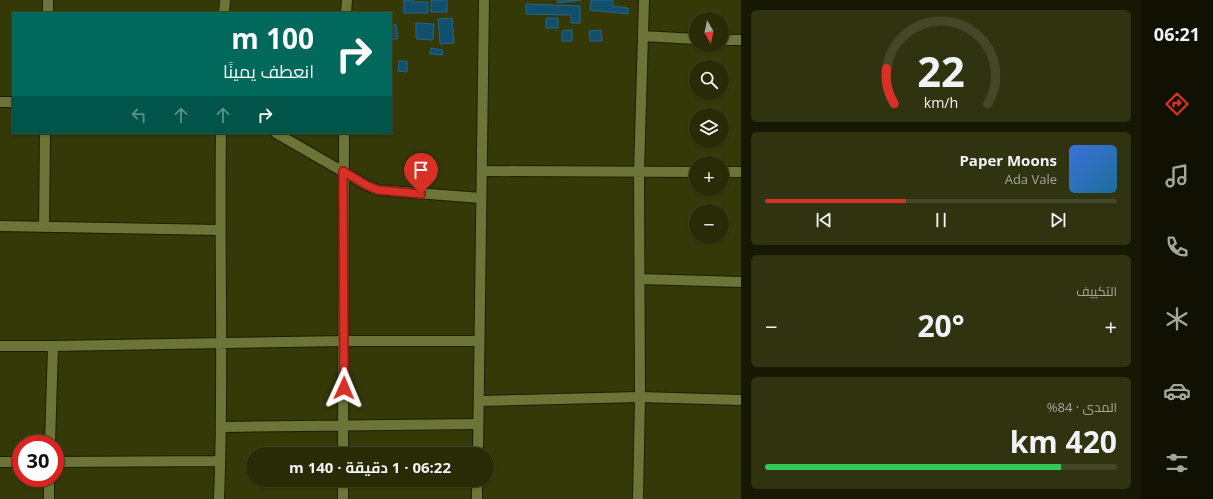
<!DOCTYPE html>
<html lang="ar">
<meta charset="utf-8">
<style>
:root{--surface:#282b06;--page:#303310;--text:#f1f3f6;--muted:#a5a79b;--line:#444728;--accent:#d93025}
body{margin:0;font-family:"Open Sans",Cairo,sans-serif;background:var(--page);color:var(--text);direction:rtl;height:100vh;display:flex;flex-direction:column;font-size:15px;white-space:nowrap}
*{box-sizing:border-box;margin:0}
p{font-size:13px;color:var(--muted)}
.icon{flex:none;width:22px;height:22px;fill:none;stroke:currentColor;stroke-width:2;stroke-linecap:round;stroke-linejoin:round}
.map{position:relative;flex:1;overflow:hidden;direction:ltr}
.panel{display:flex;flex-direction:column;gap:10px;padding:10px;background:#161803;width:400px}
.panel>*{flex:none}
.guide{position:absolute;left:12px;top:12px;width:380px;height:122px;border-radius:0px;box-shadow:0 1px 3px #0004,0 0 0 1px var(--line);direction:rtl;background:#00695c;color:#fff;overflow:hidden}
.needle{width:26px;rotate:171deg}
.tools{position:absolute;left:689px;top:12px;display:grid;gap:8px}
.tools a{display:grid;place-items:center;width:40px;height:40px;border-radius:50%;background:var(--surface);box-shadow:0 1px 3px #0004,0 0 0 1px var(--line);font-size:20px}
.speed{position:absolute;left:12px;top:435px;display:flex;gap:8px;font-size:20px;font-weight:700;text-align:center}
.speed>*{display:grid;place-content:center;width:52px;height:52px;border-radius:50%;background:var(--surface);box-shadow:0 1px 3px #0004,0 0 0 1px var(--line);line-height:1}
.speed .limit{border:6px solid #d22;background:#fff;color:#111}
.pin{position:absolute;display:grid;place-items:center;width:34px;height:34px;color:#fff;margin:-41px -17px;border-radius:50% 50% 50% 0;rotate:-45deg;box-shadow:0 0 4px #0007}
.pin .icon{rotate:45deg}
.me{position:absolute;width:44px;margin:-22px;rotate:1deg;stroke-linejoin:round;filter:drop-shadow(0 0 3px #0008)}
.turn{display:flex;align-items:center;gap:14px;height:84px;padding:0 12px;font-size:18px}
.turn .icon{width:52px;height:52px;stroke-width:2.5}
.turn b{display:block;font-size:28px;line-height:34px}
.lanes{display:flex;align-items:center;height:38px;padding:0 12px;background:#0003;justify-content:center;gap:20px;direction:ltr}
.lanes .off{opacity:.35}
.big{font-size:30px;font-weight:700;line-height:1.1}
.panel .widget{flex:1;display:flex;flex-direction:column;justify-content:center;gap:6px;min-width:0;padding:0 14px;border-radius:6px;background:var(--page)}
.panel .dial{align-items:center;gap:0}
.dial svg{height:104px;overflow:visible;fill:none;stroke:var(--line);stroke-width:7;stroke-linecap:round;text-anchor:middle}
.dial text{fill:var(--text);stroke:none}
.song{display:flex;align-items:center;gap:12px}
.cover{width:48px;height:48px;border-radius:6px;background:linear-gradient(135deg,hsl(220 70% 55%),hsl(200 70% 35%))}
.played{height:4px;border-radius:2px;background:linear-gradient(90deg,var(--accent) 40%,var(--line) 40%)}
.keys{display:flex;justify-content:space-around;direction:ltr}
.heat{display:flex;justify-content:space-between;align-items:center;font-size:22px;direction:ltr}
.charge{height:6px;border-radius:3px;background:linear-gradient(90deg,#34c759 84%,var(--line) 0)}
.trip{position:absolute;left:246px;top:447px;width:248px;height:40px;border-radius:20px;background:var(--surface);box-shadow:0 1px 3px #0004,0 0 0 1px var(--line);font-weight:700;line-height:40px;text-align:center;direction:rtl}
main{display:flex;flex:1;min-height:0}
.dock{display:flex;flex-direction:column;width:72px;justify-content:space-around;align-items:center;background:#101102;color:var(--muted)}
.dock .icon{width:28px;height:28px}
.dock .active{color:var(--accent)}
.dock b{font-size:18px;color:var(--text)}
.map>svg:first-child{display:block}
.building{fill:#114f6d;stroke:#246788}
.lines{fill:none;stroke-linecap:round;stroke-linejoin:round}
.minor-casing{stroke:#1c1f00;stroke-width:12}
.tertiary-casing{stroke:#1c1f00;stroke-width:12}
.minor{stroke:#6d7437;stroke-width:10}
.tertiary{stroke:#6d7437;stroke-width:10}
.route-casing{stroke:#8d1f18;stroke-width:10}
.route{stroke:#d93025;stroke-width:7}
</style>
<main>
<nav class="dock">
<b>06:21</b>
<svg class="icon active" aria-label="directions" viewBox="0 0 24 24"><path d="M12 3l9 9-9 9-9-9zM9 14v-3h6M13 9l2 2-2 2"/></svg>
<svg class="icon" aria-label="music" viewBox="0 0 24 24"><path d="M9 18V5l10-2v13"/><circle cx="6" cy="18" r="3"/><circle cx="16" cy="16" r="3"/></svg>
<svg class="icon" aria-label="phone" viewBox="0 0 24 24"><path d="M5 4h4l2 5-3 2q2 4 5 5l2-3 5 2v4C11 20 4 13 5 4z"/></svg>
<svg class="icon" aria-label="climate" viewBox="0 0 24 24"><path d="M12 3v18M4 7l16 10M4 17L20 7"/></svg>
<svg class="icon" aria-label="car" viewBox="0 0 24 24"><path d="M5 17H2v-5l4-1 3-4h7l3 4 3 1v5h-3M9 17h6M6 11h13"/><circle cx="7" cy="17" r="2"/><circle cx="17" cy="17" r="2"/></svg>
<svg class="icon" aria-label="filters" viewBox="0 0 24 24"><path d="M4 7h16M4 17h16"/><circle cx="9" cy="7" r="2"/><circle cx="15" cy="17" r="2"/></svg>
</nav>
<section class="panel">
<div class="widget dial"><svg viewBox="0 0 100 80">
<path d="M14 69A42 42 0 1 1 86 69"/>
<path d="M14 69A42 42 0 0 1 8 42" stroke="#d93025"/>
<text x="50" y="56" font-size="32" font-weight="700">22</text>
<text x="50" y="72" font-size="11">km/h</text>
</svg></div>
<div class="widget">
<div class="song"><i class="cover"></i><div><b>Paper Moons</b><p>Ada Vale</p></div></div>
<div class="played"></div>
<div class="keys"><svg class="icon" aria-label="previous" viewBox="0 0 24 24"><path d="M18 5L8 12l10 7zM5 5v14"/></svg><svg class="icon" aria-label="pause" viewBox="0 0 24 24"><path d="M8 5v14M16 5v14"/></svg><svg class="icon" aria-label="next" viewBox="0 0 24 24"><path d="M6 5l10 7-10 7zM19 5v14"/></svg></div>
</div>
<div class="widget"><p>التكييف</p>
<div class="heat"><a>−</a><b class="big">20°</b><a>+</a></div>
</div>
<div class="widget"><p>المدى · 84%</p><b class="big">420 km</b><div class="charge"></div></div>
</section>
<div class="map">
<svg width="741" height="499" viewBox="0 0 741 499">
<rect width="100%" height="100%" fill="#353908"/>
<path class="building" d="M404,0H413V2H428V13H404Z
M431,0H447V12H431Z
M557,0H581L558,3Z
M591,0H613V6L628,8V14L590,10Z
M526,4L580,6V23H571V15L526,14Z
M452,18L454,43L440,44L438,19Z
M546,18H558V28H546Z
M416,23L434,24L433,40L416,39Z
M391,25H396L398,38L391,40Z
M572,30V41H562V31Z
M601,30L602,41H590L589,31Z
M431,48L443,50L442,55L430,54Z
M399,61H407V72L398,71Z"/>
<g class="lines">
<defs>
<path id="minor" d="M48,13V0
M224,13L225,0
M346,13L347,0
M643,36L696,39
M722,40H741
M0,102H13
M276,133L366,185L378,190L481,198
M482,171L696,172
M722,172H741
M0,226L219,230
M44,226L45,133
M640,279L741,282
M0,346H53L345,341H479
M479,401L640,397L741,400
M221,427L478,424
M50,444L53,346
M343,454L344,133
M0,462H21
M55,462L220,461
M49,499V478
M219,499C224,377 219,255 221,133
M343,499V480
M638,499L640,397L639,172L644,0"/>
<path id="tertiary" d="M478,454L484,0
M477,499V480"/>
</defs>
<use href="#minor" class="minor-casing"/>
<use href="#tertiary" class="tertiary-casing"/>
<use href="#minor" class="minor"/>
<use href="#tertiary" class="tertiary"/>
</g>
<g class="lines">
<defs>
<path id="route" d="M344,388L343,171L366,185L378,190L421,194"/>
</defs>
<use href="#route" class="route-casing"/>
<use href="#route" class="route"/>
</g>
</svg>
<div class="tools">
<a><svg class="needle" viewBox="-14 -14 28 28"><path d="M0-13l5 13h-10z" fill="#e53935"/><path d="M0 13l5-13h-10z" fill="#a5a79b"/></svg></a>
<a><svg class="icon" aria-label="search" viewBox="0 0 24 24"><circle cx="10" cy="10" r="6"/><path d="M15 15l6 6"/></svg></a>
<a><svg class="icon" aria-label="layers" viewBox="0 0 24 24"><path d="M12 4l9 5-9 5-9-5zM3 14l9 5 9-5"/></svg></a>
<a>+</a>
<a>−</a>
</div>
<div class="speed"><div class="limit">30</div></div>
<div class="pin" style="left:421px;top:194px;background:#d93025"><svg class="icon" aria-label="arrive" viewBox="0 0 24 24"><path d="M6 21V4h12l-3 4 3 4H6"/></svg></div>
<svg class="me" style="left:344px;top:388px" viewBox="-20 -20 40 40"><path d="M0-17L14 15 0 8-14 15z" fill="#d93025" stroke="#fff" stroke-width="4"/></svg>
<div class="trip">06:22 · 1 دقيقة · 140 m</div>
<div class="guide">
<div class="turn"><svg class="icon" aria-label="right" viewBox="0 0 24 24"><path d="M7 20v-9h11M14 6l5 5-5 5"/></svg><div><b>100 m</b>انعطف يمينًا</div></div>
<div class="lanes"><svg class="icon off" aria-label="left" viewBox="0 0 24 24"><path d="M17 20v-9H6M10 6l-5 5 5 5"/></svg><svg class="icon off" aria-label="ahead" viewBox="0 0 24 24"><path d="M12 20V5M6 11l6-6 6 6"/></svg><svg class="icon off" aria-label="ahead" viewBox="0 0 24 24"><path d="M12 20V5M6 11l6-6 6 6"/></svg><svg class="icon" aria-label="right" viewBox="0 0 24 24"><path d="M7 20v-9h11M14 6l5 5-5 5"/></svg></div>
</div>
</div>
</main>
